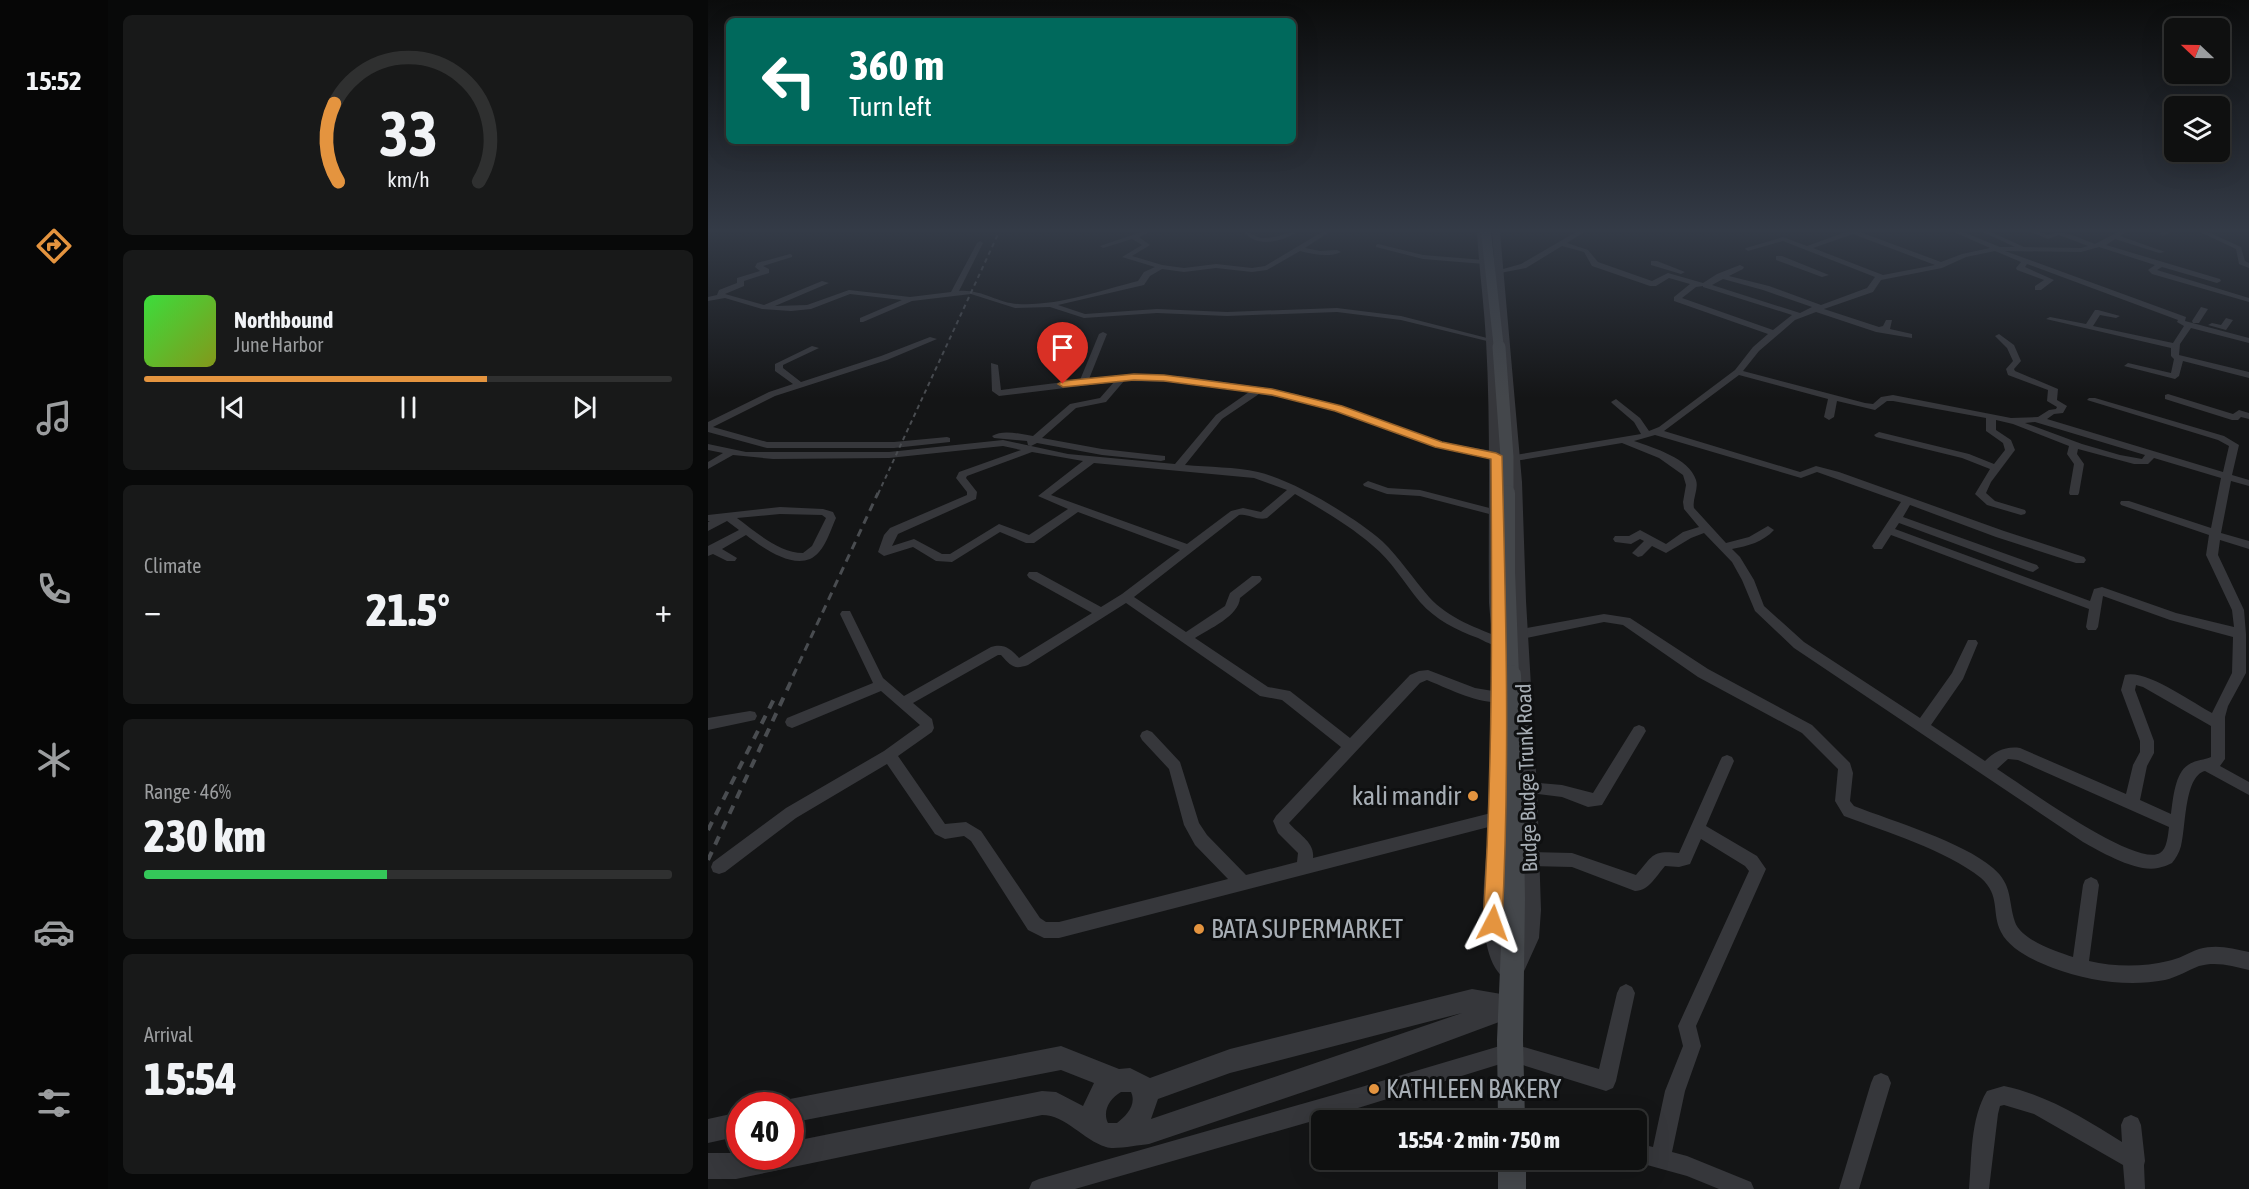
<!DOCTYPE html>
<meta charset="utf-8">
<style>
:root{--surface:#0f1010;--page:#181919;--text:#f1f3f6;--muted:#9b9d9f;--line:#2f3030;--accent:#e4943f}
body{margin:0;font-family:"Asap Condensed",sans-serif;background:var(--page);color:var(--text);height:100vh;display:flex;flex-direction:column;font-size:22px;white-space:nowrap}
*{box-sizing:border-box;margin:0}
p{font-size:20px;color:var(--muted)}
.icon{flex:none;width:33px;height:33px;fill:none;stroke:currentColor;stroke-width:2;stroke-linecap:round;stroke-linejoin:round}
.map{position:relative;flex:1;overflow:hidden}
.sheet{display:flex;flex-direction:column;gap:15px;padding:15px;background:#080909;width:600px}
.sheet>*{flex:none}
.guide{position:absolute;left:18px;top:18px;width:570px;height:126px;border-radius:9px;box-shadow:0 6px 24px #0002,0 0 0 2px var(--line);background:#00695c;color:#fff;overflow:hidden}
.needle{width:39px;rotate:292deg}
.buttons{position:absolute;left:1456px;top:18px;display:grid;gap:12px}
.buttons a{display:grid;place-items:center;width:66px;height:66px;border-radius:9px;background:var(--surface);box-shadow:0 6px 24px #0002,0 0 0 2px var(--line);font-size:30px}
.speed{position:absolute;left:18px;top:1092px;display:flex;gap:12px;font-size:30px;font-weight:700;text-align:center}
.speed>*{display:grid;place-content:center;width:78px;height:78px;border-radius:50%;background:var(--surface);box-shadow:0 6px 24px #0002,0 0 0 2px var(--line);line-height:1}
.speed .limit{border:9px solid #d22;background:#fff;color:#111}
.pin{position:absolute;display:grid;place-items:center;width:51px;height:51px;color:#fff;margin:-62px -26px;border-radius:50% 50% 50% 0;rotate:-45deg;box-shadow:0 0 6px #0007}
.pin .icon{rotate:45deg}
.me{position:absolute;width:66px;margin:-33px;rotate:4deg;stroke-linejoin:round;filter:drop-shadow(0 0 4px #0008)}
.turn{display:flex;align-items:center;gap:21px;height:126px;padding:0 24px;font-size:27px}
.turn .icon{width:78px;height:78px;stroke-width:2.5}
.turn b{display:block;font-size:42px;line-height:51px}
.big{font-size:45px;font-weight:800;line-height:1.1}
.sheet .tile{flex:1;display:flex;flex-direction:column;justify-content:center;gap:9px;min-width:0;padding:0 21px;border-radius:9px;background:var(--page)}
.sheet .dial{align-items:center;gap:0}
.dial svg{height:156px;overflow:visible;fill:none;stroke:var(--line);stroke-width:7;stroke-linecap:round;text-anchor:middle}
.dial text{fill:var(--text);stroke:none}
.song{display:flex;align-items:center;gap:18px}
.cover{width:72px;height:72px;border-radius:9px;background:linear-gradient(135deg,hsl(120 70% 55%),hsl(70 70% 35%))}
.played{height:6px;border-radius:3px;background:linear-gradient(90deg,var(--accent) 65%,var(--line) 65%)}
.keys{display:flex;justify-content:space-around;direction:ltr}
.heat{display:flex;justify-content:space-between;align-items:center;font-size:33px;direction:ltr}
.charge{height:9px;border-radius:4px;background:linear-gradient(90deg,#34c759 46%,var(--line) 0)}
.trip{position:absolute;left:603px;top:1110px;width:336px;height:60px;border-radius:9px;background:var(--surface);box-shadow:0 6px 24px #0002,0 0 0 2px var(--line);font-weight:800;line-height:60px;text-align:center}
main{display:flex;flex:1;min-height:0}
.tabs{display:flex;flex-direction:column;width:108px;justify-content:space-around;align-items:center;background:#060606;color:var(--muted)}
.tabs .icon{width:42px;height:42px}
.tabs .active{color:var(--accent)}
.tabs b{font-size:27px;color:var(--text)}
.map>svg:first-child{display:block}
.lines{fill:none;stroke-linecap:round;stroke-linejoin:round}
.minor{fill:#36373b;fill-rule:evenodd}
.tertiary{fill:#36373b;fill-rule:evenodd}
.secondary{fill:#44474b;fill-rule:evenodd}
.rail-far2{stroke:#494c50;stroke-width:2;stroke-dasharray:4.5 4;stroke-linecap:butt}
.rail-far1{stroke:#494c50;stroke-width:3;stroke-dasharray:8 6;stroke-linecap:butt}
.rail{stroke:#494c50;stroke-width:4;stroke-dasharray:9 8;stroke-linecap:butt}
.secondary-bridge-far3{stroke:#44474b;stroke-width:10}
.secondary-bridge-far2{stroke:#44474b;stroke-width:13}
.secondary-bridge-far1{stroke:#44474b;stroke-width:16}
.secondary-bridge{stroke:#44474b;stroke-width:20}
.route{fill:#e4943f;stroke:#946029;stroke-width:1.5}
.poi-dot{fill:#e4943f;stroke:#0f1011;stroke-width:2}
.labels{text-anchor:middle;stroke-width:6;stroke-linejoin:round;paint-order:stroke}
.street-label{font-size:21px;fill:#a7aeb5;stroke:#0f1011}
.near-poi-label{font-size:26px;fill:#a7aeb5;stroke:#0f1011;text-anchor:start}
</style>
<main>
<nav class="tabs">
<b>15:52</b>
<svg class="icon active" aria-label="directions" viewBox="0 0 24 24"><path d="M12 3l9 9-9 9-9-9zM9 14v-3h6M13 9l2 2-2 2"/></svg>
<svg class="icon" aria-label="music" viewBox="0 0 24 24"><path d="M9 18V5l10-2v13"/><circle cx="6" cy="18" r="3"/><circle cx="16" cy="16" r="3"/></svg>
<svg class="icon" aria-label="phone" viewBox="0 0 24 24"><path d="M5 4h4l2 5-3 2q2 4 5 5l2-3 5 2v4C11 20 4 13 5 4z"/></svg>
<svg class="icon" aria-label="climate" viewBox="0 0 24 24"><path d="M12 3v18M4 7l16 10M4 17L20 7"/></svg>
<svg class="icon" aria-label="car" viewBox="0 0 24 24"><path d="M5 17H2v-5l4-1 3-4h7l3 4 3 1v5h-3M9 17h6M6 11h13"/><circle cx="7" cy="17" r="2"/><circle cx="17" cy="17" r="2"/></svg>
<svg class="icon" aria-label="filters" viewBox="0 0 24 24"><path d="M4 7h16M4 17h16"/><circle cx="9" cy="7" r="2"/><circle cx="15" cy="17" r="2"/></svg>
</nav>
<section class="sheet">
<div class="tile dial"><svg viewBox="0 0 100 80">
<path d="M14 69A42 42 0 1 1 86 69"/>
<path d="M14 69A42 42 0 0 1 12 29" stroke="#e4943f"/>
<text x="50" y="56" font-size="32" font-weight="700">33</text>
<text x="50" y="72" font-size="11">km/h</text>
</svg></div>
<div class="tile">
<div class="song"><i class="cover"></i><div><b>Northbound</b><p>June Harbor</p></div></div>
<div class="played"></div>
<div class="keys"><svg class="icon" aria-label="previous" viewBox="0 0 24 24"><path d="M18 5L8 12l10 7zM5 5v14"/></svg><svg class="icon" aria-label="pause" viewBox="0 0 24 24"><path d="M8 5v14M16 5v14"/></svg><svg class="icon" aria-label="next" viewBox="0 0 24 24"><path d="M6 5l10 7-10 7zM19 5v14"/></svg></div>
</div>
<div class="tile"><p>Climate</p>
<div class="heat"><a>−</a><b class="big">21.5°</b><a>+</a></div>
</div>
<div class="tile"><p>Range · 46%</p><b class="big">230 km</b><div class="charge"></div></div>
<div class="tile"><p>Arrival</p><b class="big">15:54</b></div>
</section>
<div class="map">
<svg width="1541" height="1189" viewBox="0 0 1541 1189">
<rect width="100%" height="100%" fill="#141516"/>
<g class="lines">
<path class="minor" d="M433,232H442L431,237L442,245L424,256L454,265L476,268L508,264L544,268L557,266L614,232H621L597,248L612,251L629,250L633,252C620,258 605,254 592,251L559,270L544,272L508,268L476,272L454,269L442,276L436,285L350,305L377,314L449,309L519,312L629,308L693,316L787,340L783,342L693,320L629,312L519,316L449,313L376,318L342,307L307,308L263,294L204,301L155,322H152V318L194,300L142,294L103,309L83,311L54,309L17,298L0,301V297L9,295L11,290L29,283V278L52,271L47,267L49,263L82,254L84,255V257L55,266L61,269V273L36,281V286L17,294L56,305L114,281L121,283L67,306L99,305L141,290L202,297L243,292L269,243L272,241L275,243L251,291C274,289 289,303 310,304C350,306 391,291 430,281L436,272L447,267L414,257L434,245L424,239L395,248L392,246Z
M536,232C543,232 547,237 554,238C567,239 577,232 589,232C574,242 549,248 536,232Z
M868,232H876L859,243L880,250L890,262L944,281L960,273L995,283L1009,274L1032,265L1036,267L1035,269L1021,276L1061,286L1113,305L1159,288L1167,277L1075,241L1040,251L1037,249L1038,248L1075,237L1099,246L1138,232H1152L1233,262L1254,254L1282,248L1246,232H1255L1292,247H1307L1275,232H1283L1316,247L1373,248L1380,246L1351,235L1340,239L1323,232H1332L1340,235C1356,229 1369,237 1387,244L1410,232H1418L1412,236L1457,252L1451,253L1407,239L1398,245L1512,279L1513,281L1509,283L1454,267L1449,270L1541,298V302L1444,274L1440,270L1447,265L1391,247L1373,252L1297,251L1478,317L1477,321L1541,338V343L1483,328L1472,344L1471,355L1541,372V378L1475,361L1471,376L1467,379L1416,366L1420,363L1463,373L1466,359L1463,356V348L1338,319L1342,317L1378,324L1387,310H1390L1412,316L1408,318L1392,315L1385,326L1465,343L1476,326L1469,322L1470,320L1319,264L1317,267L1346,280L1333,290H1327V286L1336,280L1309,270L1308,268L1313,262L1287,251L1258,257L1234,268L1173,280L1165,292L1116,309L1171,327L1175,326L1178,320H1184L1182,329L1204,334V338L1168,332L1108,312L1087,320L1051,351L1035,371L1157,403L1165,404L1173,397L1185,395L1303,418L1330,417L1341,410L1348,409L1349,407L1339,401L1340,390L1300,375L1298,369L1305,361L1299,348L1287,336L1291,334L1306,345L1313,361L1306,369L1307,371L1350,389L1349,400L1359,406L1355,413L1346,414L1339,419L1515,472L1521,446L1510,440L1379,400L1381,398H1387L1516,436L1531,445L1524,475L1541,480V486L1523,481L1513,533L1541,541V549L1512,540L1510,555L1536,610L1538,634V673L1520,706L1517,717V759L1512,766L1541,782V795L1497,771C1476,776 1478,828 1473,846C1471,853 1468,858 1464,863C1460,865 1455,867 1450,868C1429,873 1393,852 1375,842L1086,648L1047,611L1034,580L1024,562L996,533L983,538L958,553L944,546L934,556L930,557L924,553L936,541L932,539L923,544L907,542L905,539L907,536H921L932,530L958,544L975,532L991,527L976,509L975,502L978,485L975,475L951,458L914,443L807,461L728,447L627,411L587,400L551,394L514,419L477,465C501,467 527,467 550,472C587,481 645,516 674,541C692,558 705,579 721,597C741,619 769,628 796,639L798,642L796,645C788,648 778,642 770,638C748,630 728,620 712,602C696,583 684,561 664,545C641,525 613,509 587,494L559,518C549,521 540,513 531,515L426,597L478,632L517,606L522,593L544,576H552L554,579L552,582L532,598C531,616 501,629 487,638L560,687L582,691L642,738L702,675L711,671L720,670L767,688L797,693L799,697L797,701C776,707 739,688 719,680L712,683L581,823C590,834 607,842 605,858L791,811L796,813L799,818L796,823L351,938H336L320,930L263,841L256,836L237,839L227,834L179,764L88,818L17,872L11,874L5,872L3,867L5,862L78,808L176,751L212,725L173,691L89,726L84,728L79,726L77,722L79,718L165,683L132,614L134,611H142L175,678L196,696L283,647C296,643 303,649 311,658L384,613L321,578L319,575L321,572H329L393,607L414,594L472,550L370,512L326,543H318L292,532L244,562L228,561L205,547L176,556L170,552L176,535L182,528L259,495V492L248,478L251,472L313,450L295,446L181,458L65,459L25,455L0,469V462L15,453L0,450V444L38,452H181L295,440L360,454L467,464L508,415L541,392L473,382L416,381L398,402L368,408L334,438L394,449L457,456V460L453,461L394,455L329,443L323,446L320,445L319,441L286,438L284,436C295,429 312,434 325,436L362,404L392,398L406,382L291,396L284,391L283,363L290,365L293,390L372,380L391,334L395,332L399,334L381,379L414,375L473,376L551,387L588,394L633,407L733,442L807,455L933,434L926,422L905,404L903,402L908,399L932,418L941,431L951,427L1027,370L1045,347L1060,334L966,301V297L982,284L961,278L948,286H942L884,266L876,252L854,246L818,268L792,273L788,271L813,264ZM1145,234L1227,265L1175,275L1105,248ZM1015,279L1055,290L1104,307L1092,313L1004,285ZM995,286V287L1084,315L1065,330L974,298L988,287ZM1031,375L1120,399L1116,417L1121,420L1126,417L1129,401L1167,410L1179,401H1185L1278,418V431L1295,443L1297,450L1286,464L1261,454L1171,432L1166,435L1168,437L1254,458L1282,469L1267,494L1279,505L1313,515L1317,514L1318,512L1317,510L1287,501L1278,493L1283,482L1307,450L1303,440L1288,430V420L1305,424L1361,446L1359,454L1366,464L1361,493L1362,495H1370L1371,493L1376,464L1369,454L1370,449L1426,464H1440L1446,458L1513,478L1503,528L1421,501H1413L1412,503L1413,505L1501,535L1498,555L1524,610L1526,627L1468,613L1394,587L1386,589L1382,601L1187,529L1191,523L1321,571L1325,572L1331,568L1329,565L1195,517L1202,505L1288,537L1368,563H1376L1378,560L1376,557L1296,531L1131,472L1108,466L1092,472L956,431ZM1327,422L1437,455L1434,459L1412,455L1374,444L1317,423ZM947,435L1093,478L1109,472L1193,502L1164,546L1166,549H1174L1183,535L1381,609L1378,627L1380,630H1388L1390,627L1395,596L1462,620L1525,637L1524,673L1504,713C1485,703 1438,669 1417,675L1413,690L1432,741V752L1425,765L1418,794L1312,748C1298,746 1287,751 1277,761L1223,725L1255,679L1270,643L1268,640H1260L1244,673L1212,718L1096,642L1056,606L1046,580L1032,557L1024,549C1040,546 1055,542 1066,530L1060,526L1041,537L1018,543L986,508C984,499 991,489 988,480C981,458 946,448 926,441ZM324,452L375,461L330,496L360,509L321,535L291,524L242,554H234L206,539L184,546L190,534L268,499L269,492L258,478L259,476ZM386,463L546,478L579,490L553,512L535,508L523,511L479,544L343,495ZM418,603L552,696L574,700L633,747L568,816L565,821L570,833L590,853L589,862L538,875L499,835L491,823L472,762L444,732L439,730L434,732L432,736L434,740L461,769L476,825L487,845L520,879L351,922H338L332,918L273,831L258,822L237,824L190,756L224,732L226,728L224,719L205,703L290,655H293C303,666 306,670 320,665ZM1428,685L1435,687L1503,726V757C1496,760 1487,760 1480,765C1467,773 1465,799 1463,814L1432,800L1439,766L1446,753V741L1427,690ZM1300,759L1310,760L1461,827C1460,835 1459,849 1452,853C1428,868 1313,784 1289,769Z
M1454,232H1463L1455,236L1452,234Z
M1492,232H1500L1533,247L1537,261L1541,263V268L1531,264L1528,249Z
M670,244L715,255L776,260L780,262L776,264L715,259L668,247V245Z
M1068,256H1074L1121,275L1114,277L1068,260Z
M943,261H949L977,272L973,274L943,265Z
M1493,307L1500,309L1491,323H1485L1484,321Z
M1518,318L1525,320L1518,330L1500,325L1504,323L1513,325Z
M222,337L229,339L179,360L67,396L5,427L59,442H186L239,437L242,438V442L186,448H59L0,432V422L61,392L85,384L67,371V364L104,346L111,348L75,365V368L93,382L173,356Z
M1460,394L1525,414L1531,410L1541,413V419L1533,417L1530,420H1524L1457,399V395Z
M660,481L680,488L712,490L793,511L794,513L789,516L712,496L679,494L656,486L655,484Z
M72,507L115,509L125,512L128,518C123,529 119,543 111,552C92,575 55,548 38,535L14,549L29,558L27,561H19L5,554L0,556V546L31,530L19,521L0,531V522L2,521H0V515ZM72,514L114,515L118,518L104,546L95,553C71,553 48,532 29,518Z
M896,614L922,618L1000,669L1104,725L1142,763L1145,773L1142,801L1146,806C1187,822 1253,841 1285,868C1305,885 1300,901 1307,922C1313,940 1349,952 1365,957L1375,885L1377,880L1383,877L1389,880L1391,885L1381,961C1407,967 1435,967 1460,961C1471,959 1480,953 1491,949C1508,944 1524,948 1541,952V970C1525,966 1508,961 1491,966C1480,970 1470,977 1457,980C1420,987 1380,981 1345,968C1327,961 1302,950 1293,932C1283,912 1293,896 1273,878C1238,850 1178,832 1136,816L1127,801L1130,769L1094,733L990,677L915,625L896,622L813,639L809,637L807,634L809,631L813,629Z
M42,711L47,712L49,716L47,720L0,730V718Z
M931,725L936,727L938,731L894,805L880,807L854,797L815,792L813,788L815,784L820,782L854,785L885,793L926,727Z
M1019,755L1024,757L1026,761L998,826L1049,856L1058,869L988,1026L993,1046L977,1091L964,1152L979,1156L1043,1182L1046,1189H1011L979,1176L921,1160H928V1143L945,1147L957,1091L975,1046L970,1026L1041,871L1037,866L993,839L982,864L971,867L957,866C948,876 941,891 927,891L864,867L822,866L816,864L814,859L816,854L822,852L864,853L928,875C945,856 943,850 971,853L1012,761L1014,757Z
M918,984L924,987L927,993L908,1081L905,1088L898,1091L802,1061L650,1108L367,1189H321L324,1182L331,1179L650,1088L802,1043L891,1069L909,993L912,987Z
M1173,1073L1180,1076L1183,1083L1151,1189H1131L1163,1083L1166,1076Z
M1296,1086C1339,1095 1377,1119 1414,1142L1413,1125L1416,1118L1423,1115L1430,1118L1433,1125L1437,1161L1436,1165L1437,1189H1417L1415,1165L1326,1114L1296,1105L1292,1106L1290,1114L1281,1189H1261C1264,1157 1262,1119 1279,1091Z"/>
<path class="tertiary" d="M769,232H777L788,340L794,456L797,606L800,642L801,818L795,923L803,950L810,937L813,910L811,788L802,601V482L784,232H792L814,482L818,601L829,788L833,910L831,938L812,980L804,983C758,964 781,851 782,812C782,756 785,700 784,644C784,630 782,617 781,603C780,516 783,428 778,340C776,304 771,268 769,232Z
M764,989L799,995L810,999L813,1007L810,1015L678,1064L441,1144C430,1145 406,1150 398,1147C375,1140 358,1115 334,1115L28,1179H0V1153H32V1156H82V1142L334,1091L348,1092L375,1106L386,1083L353,1070L82,1123V1106H72L73,1102L82,1099L353,1046L411,1069L422,1068L442,1078L522,1049ZM754,1013L443,1119L450,1099L522,1073ZM413,1092H423C429,1105 418,1116 409,1123H400C394,1111 402,1098 413,1092Z
M32,1112V1136L0,1143V1119Z"/>
<path class="secondary" d="M805,709L812,712L814,717L817,898L815,1040L817,1120H790L789,1040L795,898L796,717L798,712Z
M790,1160H818V1189H790Z"/>
<path class="rail-far2" d="M170,494L291,232"/>
<path class="rail-far1" d="M85,676L170,493"/>
<path class="rail" d="M0,830L66,699
M0,860L86,675"/>
<path class="secondary-bridge-far3" d="M778,232L791,349"/>
<path class="secondary-bridge-far2" d="M791,347L799,457V494"/>
<path class="secondary-bridge-far1" d="M799,493V571L803,676"/>
<path class="secondary-bridge" d="M803,675L805,717"/>
</g>
<linearGradient id="sky" x2="0" y2="1"><stop stop-color="#0b0c0c"/><stop offset="0.58" stop-color="#343b47"/><stop offset="1" stop-color="#343b47" stop-opacity="0"/></linearGradient>
<rect width="1541" height="398" fill="url(#sky)"/>
<path class="route" d="M426,374L456,375L564,389L634,406L734,442L788,453L794,456C798,612 802,767 794,923L791,930L785,932L778,930L775,923C785,768 784,614 783,459L727,447L627,411L564,395L456,381L426,380L355,387L350,384L355,381Z"/>
<g class="poi-dot">
<circle cx="765" cy="796" r="6"/>
<circle cx="491" cy="929" r="6"/>
<circle cx="666" cy="1089" r="6"/>
</g>
<g class="labels">
<g class="street-label">
<text transform="translate(819 778) rotate(-92)" y="7">Budge Budge Trunk Road</text>
</g>
<g class="near-poi-label">
<text x="753" y="805" text-anchor="end">kali mandir</text>
<text x="503" y="938">BATA SUPERMARKET</text>
<text x="678" y="1098">KATHLEEN BAKERY</text>
</g>
</g>
</svg>
<div class="buttons">
<a><svg class="needle" viewBox="-14 -14 28 28"><path d="M0-13l5 13h-10z" fill="#e53935"/><path d="M0 13l5-13h-10z" fill="#9b9d9f"/></svg></a>
<a><svg class="icon" aria-label="layers" viewBox="0 0 24 24"><path d="M12 4l9 5-9 5-9-5zM3 14l9 5 9-5"/></svg></a>
</div>
<div class="speed"><div class="limit">40</div></div>
<div class="pin" style="left:355px;top:384px;background:#d93025"><svg class="icon" aria-label="arrive" viewBox="0 0 24 24"><path d="M6 21V4h12l-3 4 3 4H6"/></svg></div>
<svg class="me" style="left:785px;top:923px" viewBox="-20 -20 40 40"><path d="M0-17L14 15 0 8-14 15z" fill="#e4943f" stroke="#fff" stroke-width="4"/></svg>
<div class="trip">15:54 · 2 min · 750 m</div>
<div class="guide">
<div class="turn"><svg class="icon" aria-label="left" viewBox="0 0 24 24"><path d="M17 20v-9H6M10 6l-5 5 5 5"/></svg><div><b>360 m</b>Turn left</div></div>
</div>
</div>
</main>
